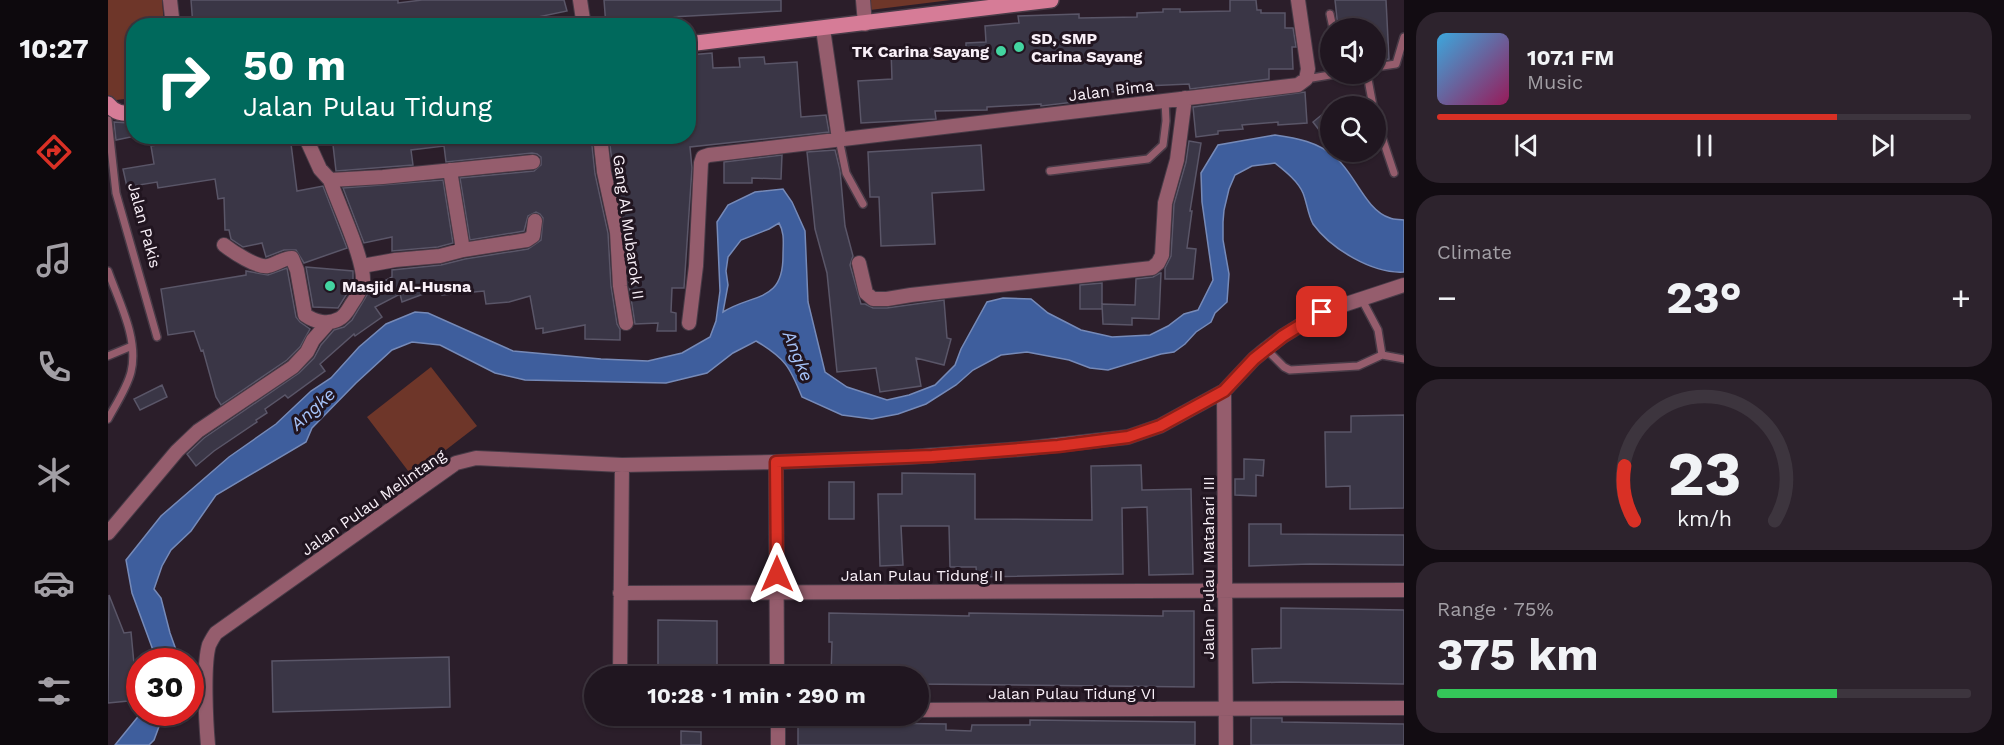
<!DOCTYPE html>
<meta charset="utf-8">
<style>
:root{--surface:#201620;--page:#2d232d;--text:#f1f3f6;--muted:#a29fa5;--line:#3d353e;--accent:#d93025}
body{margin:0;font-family:"Work Sans",sans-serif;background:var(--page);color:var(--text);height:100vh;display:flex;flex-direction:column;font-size:22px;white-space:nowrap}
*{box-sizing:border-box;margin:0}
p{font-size:20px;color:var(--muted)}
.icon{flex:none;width:33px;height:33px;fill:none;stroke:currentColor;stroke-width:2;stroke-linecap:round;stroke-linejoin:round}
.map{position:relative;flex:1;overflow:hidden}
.sheet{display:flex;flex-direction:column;gap:12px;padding:12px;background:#120c12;width:600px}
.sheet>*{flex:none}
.hud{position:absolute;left:18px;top:18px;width:570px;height:126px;border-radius:24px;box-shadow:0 2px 4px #0004,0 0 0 2px var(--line);background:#00695c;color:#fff;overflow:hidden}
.fabs{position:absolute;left:1212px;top:18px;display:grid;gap:12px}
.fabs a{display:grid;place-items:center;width:66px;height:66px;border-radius:50%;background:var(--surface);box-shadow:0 2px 4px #0004,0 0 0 2px var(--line);font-size:30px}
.speed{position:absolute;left:18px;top:648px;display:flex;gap:12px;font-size:30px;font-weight:700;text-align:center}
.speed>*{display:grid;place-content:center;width:78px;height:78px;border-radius:50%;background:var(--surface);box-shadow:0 2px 4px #0004,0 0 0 2px var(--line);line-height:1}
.speed .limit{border:9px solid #d22;background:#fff;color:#111}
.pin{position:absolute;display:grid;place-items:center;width:51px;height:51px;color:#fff;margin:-26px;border-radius:12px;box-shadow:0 3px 9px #0006}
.me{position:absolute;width:66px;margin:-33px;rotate:0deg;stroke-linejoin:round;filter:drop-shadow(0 0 4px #0008)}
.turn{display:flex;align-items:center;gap:21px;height:126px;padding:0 18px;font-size:27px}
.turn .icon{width:78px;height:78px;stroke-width:2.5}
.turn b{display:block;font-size:42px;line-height:51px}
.big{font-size:45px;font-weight:700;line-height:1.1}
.sheet .tile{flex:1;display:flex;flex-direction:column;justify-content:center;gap:9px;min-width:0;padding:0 21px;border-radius:24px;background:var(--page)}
.sheet .dial{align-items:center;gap:0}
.dial svg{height:156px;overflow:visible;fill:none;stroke:var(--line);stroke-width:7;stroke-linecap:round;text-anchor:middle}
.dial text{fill:var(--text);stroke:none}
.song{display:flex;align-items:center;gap:18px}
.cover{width:72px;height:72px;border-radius:9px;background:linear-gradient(135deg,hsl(200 70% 55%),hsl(330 70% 35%))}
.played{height:6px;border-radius:3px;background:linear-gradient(90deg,var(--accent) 75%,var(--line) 75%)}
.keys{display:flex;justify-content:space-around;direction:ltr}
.heat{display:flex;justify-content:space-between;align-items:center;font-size:33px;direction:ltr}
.charge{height:9px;border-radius:4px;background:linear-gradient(90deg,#34c759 75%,var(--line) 0)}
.trip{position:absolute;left:476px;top:666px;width:345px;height:60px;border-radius:30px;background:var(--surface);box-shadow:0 2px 4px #0004,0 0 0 2px var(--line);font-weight:700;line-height:60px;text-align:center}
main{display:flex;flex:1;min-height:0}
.tab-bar{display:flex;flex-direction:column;width:108px;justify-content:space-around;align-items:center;background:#0d090d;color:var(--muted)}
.tab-bar .icon{width:42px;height:42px}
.tab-bar .active{color:var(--accent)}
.tab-bar b{font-size:27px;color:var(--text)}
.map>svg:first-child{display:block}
.green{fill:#6e3629}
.water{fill:#3e5e9d;stroke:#768ab8;stroke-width:1.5;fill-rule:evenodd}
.building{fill:#3a3646;stroke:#5a5668;stroke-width:1.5}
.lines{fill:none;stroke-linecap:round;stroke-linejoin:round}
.lane-casing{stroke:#483b47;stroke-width:10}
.street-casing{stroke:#483b47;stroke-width:16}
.secondary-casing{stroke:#483b47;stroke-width:18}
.lane{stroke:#955d6d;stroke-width:7}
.street{stroke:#955d6d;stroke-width:14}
.secondary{stroke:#d67c97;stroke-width:15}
.route-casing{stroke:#8d1f18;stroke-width:15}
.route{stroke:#d93025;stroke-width:10}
.poi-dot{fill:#43d4a0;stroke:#211520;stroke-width:2}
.labels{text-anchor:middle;stroke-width:6;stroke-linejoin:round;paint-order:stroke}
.poi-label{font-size:16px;font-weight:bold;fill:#f9f0f8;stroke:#211520;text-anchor:start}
.street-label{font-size:16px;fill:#f9f0f8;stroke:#211520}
.water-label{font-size:18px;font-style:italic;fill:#a6c3f9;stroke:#211520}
</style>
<main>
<nav class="tab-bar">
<b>10:27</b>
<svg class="icon active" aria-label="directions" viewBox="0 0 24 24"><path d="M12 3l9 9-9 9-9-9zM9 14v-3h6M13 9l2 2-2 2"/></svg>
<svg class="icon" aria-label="music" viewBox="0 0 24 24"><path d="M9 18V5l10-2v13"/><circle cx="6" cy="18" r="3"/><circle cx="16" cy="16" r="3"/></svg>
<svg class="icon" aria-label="phone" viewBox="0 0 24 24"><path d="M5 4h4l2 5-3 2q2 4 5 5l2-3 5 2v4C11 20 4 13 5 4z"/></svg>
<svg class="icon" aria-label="climate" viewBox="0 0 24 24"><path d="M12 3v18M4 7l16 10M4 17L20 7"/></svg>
<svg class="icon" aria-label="car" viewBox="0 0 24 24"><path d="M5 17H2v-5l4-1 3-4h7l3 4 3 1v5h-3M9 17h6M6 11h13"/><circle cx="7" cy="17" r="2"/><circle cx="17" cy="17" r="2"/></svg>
<svg class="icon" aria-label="filters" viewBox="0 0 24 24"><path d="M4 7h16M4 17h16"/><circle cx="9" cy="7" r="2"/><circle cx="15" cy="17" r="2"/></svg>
</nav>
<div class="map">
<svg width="1296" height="745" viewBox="0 0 1296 745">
<rect width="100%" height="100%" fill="#2b1e2a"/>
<path class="green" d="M0,0H54L56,25L26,26L25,98L0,101Z
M761,0H843L762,10Z
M323,367L369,426L304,476L259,417Z"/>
<path class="water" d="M1167,135C1189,138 1210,142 1227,157C1247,173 1257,210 1282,218C1286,220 1292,219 1296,220V272C1265,274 1223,249 1205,224C1200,215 1199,203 1195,193C1190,181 1177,171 1167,163L1144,166L1127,175L1121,189L1116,210L1115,222V240L1121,274L1119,302L1107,313L1103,322L1088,332L1077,344L1066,352L1053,354L1000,370L982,368L961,360L919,352L893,355L865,370L848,385L818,404L790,414L764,419L734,415L694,397C682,367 677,358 648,341L625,353L599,373L558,383L417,380L387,373L332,345L304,342L284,350L248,383L204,428L198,442L108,495L83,531L63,550L54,566L46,589L53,598L62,633L72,661H49L24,593L18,560L53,516L121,457L168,424L203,391L223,378L251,347L278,324L307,312L320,313L405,351L493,359L540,361L574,353L602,337L608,321L612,291L609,222L620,205L647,192L675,189L684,202L697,231L700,302L717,372L739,387L779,400L801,395L827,385L847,365L853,349L879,302L895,298L923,299L940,313L973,330L1004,337L1042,335L1060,326L1076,314L1090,310L1105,280L1094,202L1093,173L1110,145ZM671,223C677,233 675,244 675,256C675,303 645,293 615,312L620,285L618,271L620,257L633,240L661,229Z
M33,713H56L46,740L41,745H7Z"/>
<path class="building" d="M83,0H290V3L314,0H456L459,11L406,22L407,24L391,26H85Z
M496,0H673V11L563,17V19L498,26Z
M1122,0H1148L1149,10H1153V13H1177V28H1185L1188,47H1184L1185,69H1161V79L1082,89L1081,84L1037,86V91L1000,92V98L933,106V104L879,107V110L827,111L828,119L753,123L750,81L784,79L783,50L858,47V43L878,42L877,26L911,23L910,16L971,14V18L1029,17V13L1055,12V9H1072V12L1122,11Z
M1227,0H1278L1281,59L1268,61V28H1230Z
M604,53L605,68L632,67L631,58L656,57L657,64L689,62L693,117L718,115L721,132L582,147L584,168L576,288H564L563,312L568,313V331H549L550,323L527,324L521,285L518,230L505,171L501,136H580V55Z
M1197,92L1199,123L1170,125V122L1134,125L1135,129L1110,131V134L1088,137L1085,107Z
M1222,108V144L1205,122Z
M6,122L21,123L23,137L8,140Z
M100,136H182L189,191L215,186L239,248L196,263L188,250H176L158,257L154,243L135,247L123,239L121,230H117L116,198L110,199L107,179L50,188L49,182L19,187L15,169L46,164L43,146Z
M224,136H483L487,174L500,233L503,286L509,324L512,329V340L477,339V325L435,333V328L428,329L422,296L401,302L378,304L376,291L334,295L333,292L318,293L294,302L292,294L267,307L274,317L247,336L246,334L212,364L217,371L180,398L177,395L157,409L159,413L148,420L149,422L106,451L88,466L79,454L96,438L191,373L206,358L213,345L226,330L236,327L244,320L263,288L284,277V270L333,265L357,259L420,249L433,240L435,218L432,214L428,212L420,216L416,231L362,240L352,178L426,171L433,165V157L429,154L424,153L338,162L336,146L303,150L305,165L228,171Z
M1081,141L1093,143L1082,211H1084L1079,248L1088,249L1085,279H1057V268L1063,256L1066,204L1078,162Z
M873,145L876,190L824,193L827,244L773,246L771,197H762L760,152Z
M727,150L732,170L737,226L745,256L742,265L753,304H757L765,308H779L836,300L839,338L843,339L836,365L808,358L813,386L772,392L768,368L729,372L719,273L707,229L699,152Z
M674,155L673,179L644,178V183H616V162Z
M335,180L345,243L330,247L284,251V237L256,243L235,188Z
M198,267L245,271V284L230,308L205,307Z
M179,268L188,317L192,322L202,329L192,347L179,360L113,405L108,397L95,350L93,351L86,331L60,335L53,289L138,275V271L160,275Z
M1052,273H1053L1051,319L1024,318V325L995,324L994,304L1027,305L1028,279L1045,277Z
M994,283V309H972V285Z
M54,385L59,397L32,410L26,399Z
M1296,415V508L1242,509V486L1218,487L1217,432H1243V416Z
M1136,459L1156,460L1155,476L1148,475V496L1127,495V479H1136Z
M1033,465L1034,490L1083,489L1085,574L1041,575L1039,507L1014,508L1015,574L869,577L868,567H842L841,526H793L795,565L772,566L770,494H794V473L867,474V519L984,520L983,466Z
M721,482H746V519H721Z
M1141,524H1173V534L1296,535V565L1202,564L1141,566Z
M1,595L16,633L23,632L28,685L19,686L20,701L0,703Z
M1173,608L1296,610V684L1175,682L1145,683L1144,649L1173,648Z
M1055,611H1086V687L810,684V676H723L724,642H721V613L861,616V613L1055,616Z
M550,620L609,621V676H550Z
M341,657L342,707L165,712L164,661Z
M1143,718H1174V722L1296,724V745H1143Z
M922,720L1087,722V745H690V726L763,727V723L838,724V730L863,731L864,725H922Z
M573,731L593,732V745H573Z"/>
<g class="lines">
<defs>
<path id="lane" d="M1222,14L1225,28
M1268,67L1288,64L1296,37
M1259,74L1265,106
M1198,79L1228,74
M1268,119L1286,173
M0,120L8,193L49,337
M731,139L738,173L755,204
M942,171L1040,159L1055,145L1058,121L1057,101
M0,271C11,302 31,339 23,372C19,388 8,404 0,419
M1253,298L1270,330L1274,355L1296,359
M1158,349L1176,367L1182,370L1250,366L1274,355
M0,356L24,346"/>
<path id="street" d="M62,0L65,26
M472,0L476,26
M755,0L757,24
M715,29L731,139
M492,136L496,172L509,232L512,286L518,323
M342,170L355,250
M222,180L275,177L425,162
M116,245C125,252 149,268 160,266C169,264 175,258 184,258L189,270L197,315C207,322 220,325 231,319C237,316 240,310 243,305C248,298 254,289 255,281C256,258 230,204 222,180L212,169L197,136
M751,263L758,293L765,299H779L803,295L1044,268L1050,263L1054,255L1057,203L1069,160L1077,98
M254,266L287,260L332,256L355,250L419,240L425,236L427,221
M581,323L588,266L593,163L595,157L601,155L1190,85L1198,79L1200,69L1190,0
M1116,391L1118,745
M668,462L669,676
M0,533L69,451L90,431L185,367L199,352L205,340L221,322
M512,593L1296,590
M512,676L514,465
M810,710L1296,708
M670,716V745
M100,745C98,723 95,665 101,645C103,641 105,637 108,633L348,463L368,458L514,465L668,462L801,457L914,449L1020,437L1052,426L1116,391L1146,359L1158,349L1175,336L1214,312L1296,285"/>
<path id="secondary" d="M580,44L943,0
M0,104C7,113 14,114 26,113"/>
</defs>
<use href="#lane" class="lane-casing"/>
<use href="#street" class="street-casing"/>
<use href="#secondary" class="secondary-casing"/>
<use href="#lane" class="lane"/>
<use href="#street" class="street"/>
<use href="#secondary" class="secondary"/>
</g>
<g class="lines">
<defs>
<path id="route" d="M669,574L668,462L824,456L950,446L1020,437L1052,426L1116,391L1146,359L1175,336L1214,312"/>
</defs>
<use href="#route" class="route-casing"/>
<use href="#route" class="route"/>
</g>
<g class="poi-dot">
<circle cx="911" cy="47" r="6"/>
<circle cx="893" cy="51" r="6"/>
<circle cx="222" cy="286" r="6"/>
</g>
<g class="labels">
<g class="poi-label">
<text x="923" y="44">SD, SMP<tspan x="923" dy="18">Carina Sayang</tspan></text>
<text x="881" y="57" text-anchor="end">TK Carina Sayang</text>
<text x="234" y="292">Masjid Al-Husna</text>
</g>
<g class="street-label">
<text transform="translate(1003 90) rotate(-7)" y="6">Jalan Bima</text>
<text transform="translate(37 225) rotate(75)" y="6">Jalan Pakis</text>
<text transform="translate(521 227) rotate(82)" y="6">Gang Al Mubarok II</text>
<text transform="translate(265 502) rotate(-35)" y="6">Jalan Pulau Melintang</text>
<text transform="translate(1100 568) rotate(-90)" y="6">Jalan Pulau Matahari III</text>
<text x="814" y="581">Jalan Pulau Tidung II</text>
<text x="964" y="699">Jalan Pulau Tidung VI</text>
</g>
<g class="water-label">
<text transform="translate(690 356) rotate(68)" y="6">Angke</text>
<text transform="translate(205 409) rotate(-42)" y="6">Angke</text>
</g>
</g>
</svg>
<div class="fabs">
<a><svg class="icon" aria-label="sound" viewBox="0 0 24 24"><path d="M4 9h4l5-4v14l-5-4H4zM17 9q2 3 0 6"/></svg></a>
<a><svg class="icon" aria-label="search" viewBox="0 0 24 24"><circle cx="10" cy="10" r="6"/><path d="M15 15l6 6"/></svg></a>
</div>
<div class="speed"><div class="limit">30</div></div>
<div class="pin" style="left:1214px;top:312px;background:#d93025"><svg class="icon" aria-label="arrive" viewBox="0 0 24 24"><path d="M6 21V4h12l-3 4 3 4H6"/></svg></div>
<svg class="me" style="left:669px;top:574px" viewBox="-20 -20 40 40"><path d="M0-17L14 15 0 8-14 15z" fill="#d93025" stroke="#fff" stroke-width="4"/></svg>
<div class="trip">10:28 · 1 min · 290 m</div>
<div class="hud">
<div class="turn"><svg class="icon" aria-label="right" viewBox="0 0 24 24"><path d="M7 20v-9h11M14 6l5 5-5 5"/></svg><div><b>50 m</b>Jalan Pulau Tidung</div></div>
</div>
</div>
<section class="sheet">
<div class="tile">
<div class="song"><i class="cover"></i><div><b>107.1 FM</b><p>Music</p></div></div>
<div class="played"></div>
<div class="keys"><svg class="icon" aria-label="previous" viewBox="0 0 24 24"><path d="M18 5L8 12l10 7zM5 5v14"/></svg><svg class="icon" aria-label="pause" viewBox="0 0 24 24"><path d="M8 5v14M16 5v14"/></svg><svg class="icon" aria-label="next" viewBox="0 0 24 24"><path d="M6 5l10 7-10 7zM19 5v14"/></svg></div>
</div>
<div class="tile"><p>Climate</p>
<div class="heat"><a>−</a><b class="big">23°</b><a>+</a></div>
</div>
<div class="tile dial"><svg viewBox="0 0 100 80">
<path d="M14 69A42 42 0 1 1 86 69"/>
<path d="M14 69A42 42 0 0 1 9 41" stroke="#d93025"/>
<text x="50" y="56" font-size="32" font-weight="700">23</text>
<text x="50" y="72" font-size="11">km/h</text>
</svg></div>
<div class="tile"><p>Range · 75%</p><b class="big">375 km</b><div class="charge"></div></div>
</section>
</main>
